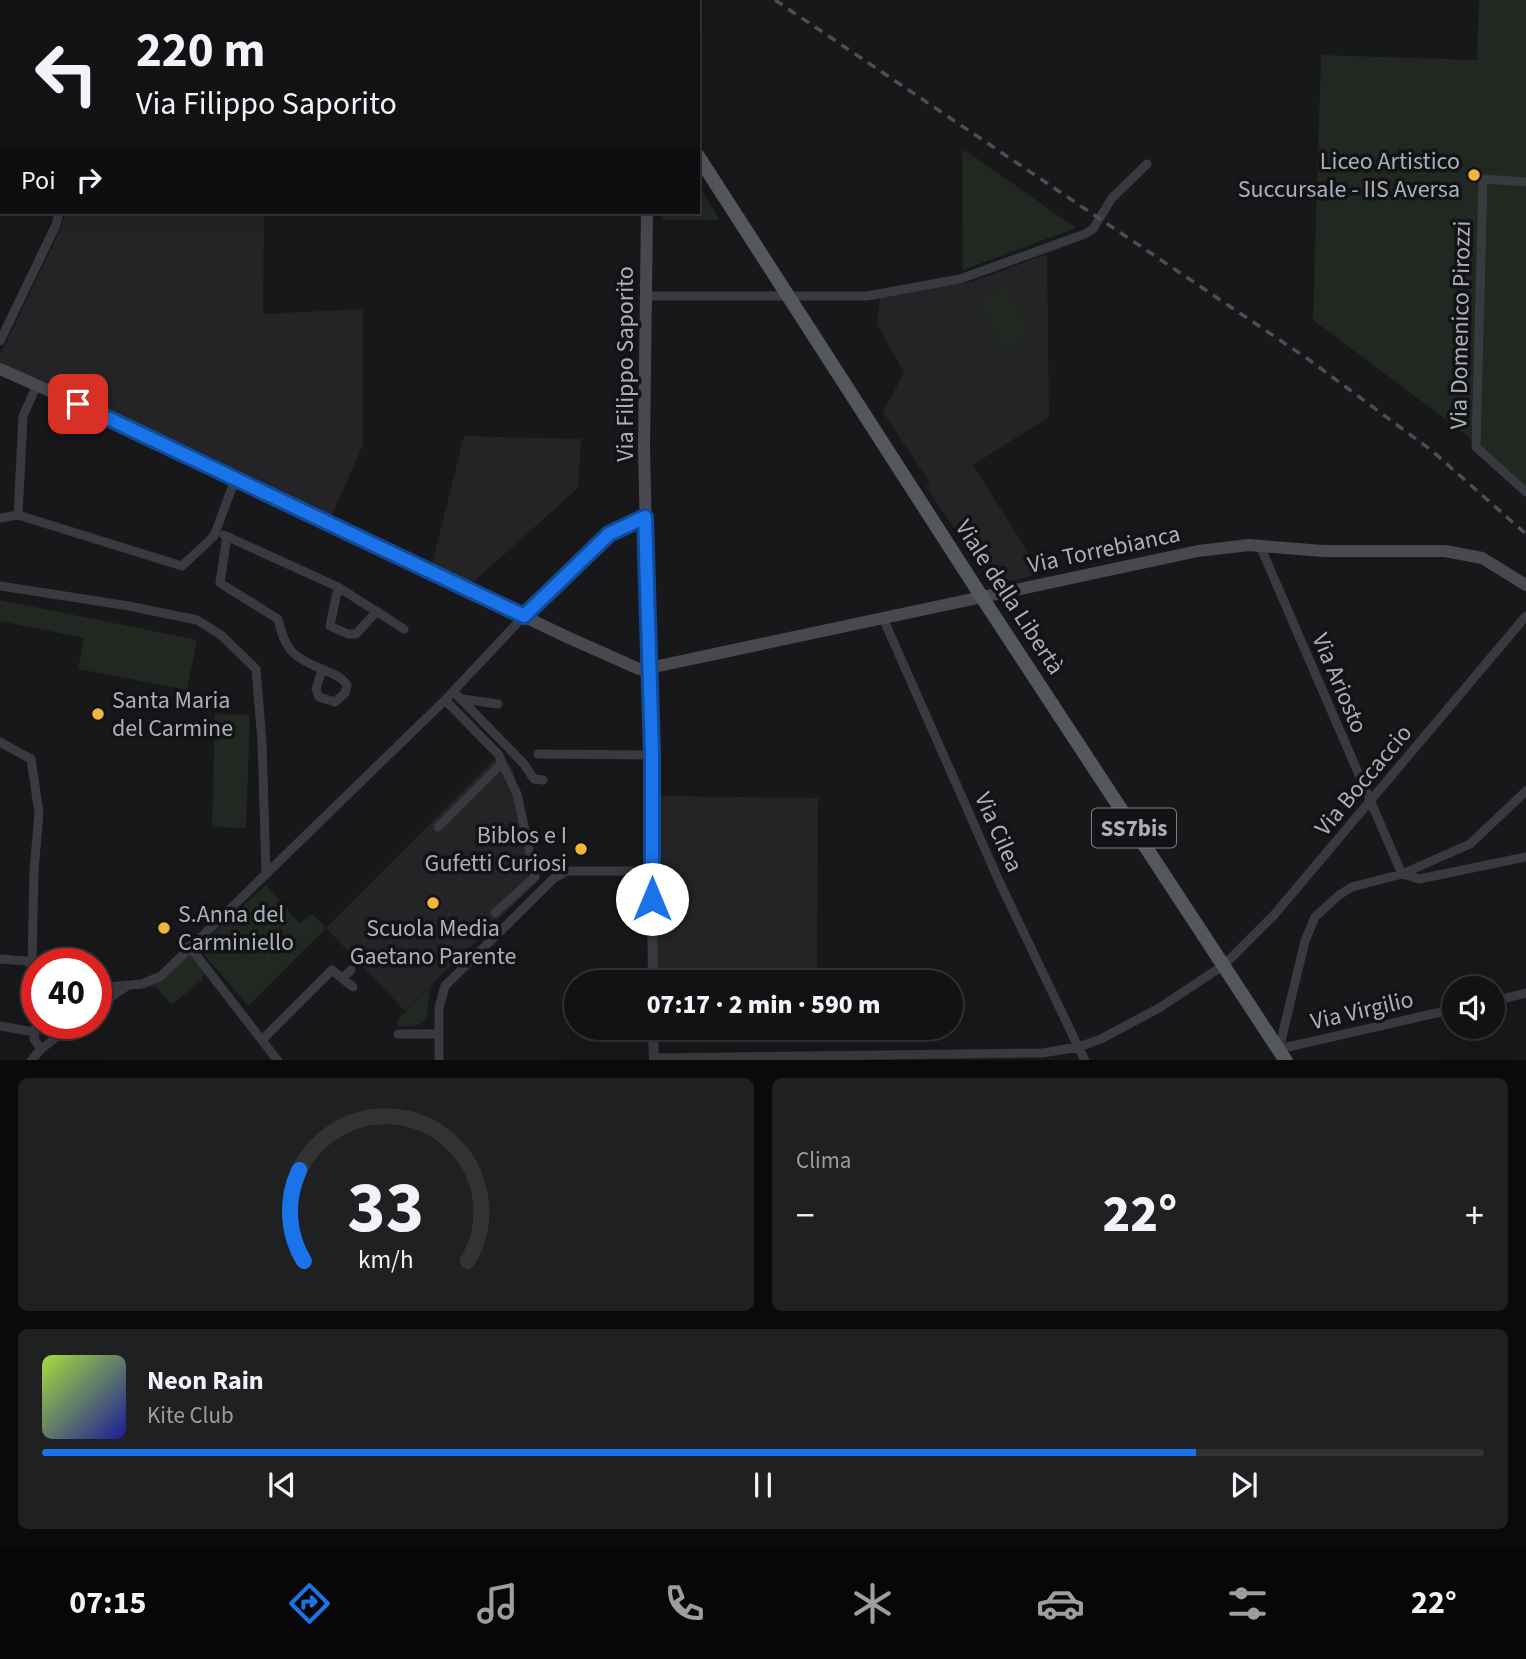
<!DOCTYPE html>
<html lang="it">
<meta charset="utf-8">
<style>
:root{--surface:#121214;--page:#1f2022;--text:#f1f3f6;--muted:#9c9ea0;--line:#313234;--accent:#1a73e8}
body{margin:0;font-family:"Source Sans 3",sans-serif;background:var(--page);color:var(--text);height:100vh;display:flex;flex-direction:column;font-size:26px;white-space:nowrap}
*{box-sizing:border-box;margin:0}
p{font-size:23px;color:var(--muted)}
.icon{flex:none;width:38px;height:38px;fill:none;stroke:currentColor;stroke-width:2;stroke-linecap:round;stroke-linejoin:round}
.map{position:relative;height:1060px;overflow:hidden}
.panel{display:flex;flex-direction:column;gap:18px;padding:18px;background:#0a0a0b;flex:1}
.panel>*{flex:none}
.guide{position:absolute;left:0px;top:0px;width:700px;height:214px;box-shadow:0 7px 28px #0002,0 0 0 2px var(--line);background:#121214;color:var(--text);overflow:hidden}
.tools{position:absolute;left:1442px;top:976px;display:grid;gap:14px}
.tools a{display:grid;place-items:center;width:63px;height:63px;border-radius:50%;background:var(--surface);box-shadow:0 7px 28px #0002,0 0 0 2px var(--line);font-size:35px}
.speed{position:absolute;left:21px;top:948px;display:flex;gap:14px;font-size:35px;font-weight:700;text-align:center}
.speed>*{display:grid;place-content:center;width:91px;height:91px;border-radius:50%;background:var(--surface);box-shadow:0 7px 28px #0002,0 0 0 2px var(--line);line-height:1}
.speed .limit{border:10px solid #d22;background:#fff;color:#111}
.pin{position:absolute;display:grid;place-items:center;width:60px;height:60px;color:#fff;margin:-30px;border-radius:14px;box-shadow:0 4px 10px #0006}
.me{position:absolute;width:77px;margin:-38px;rotate:0deg;stroke-linejoin:round;filter:drop-shadow(0 0 5px #0008)}
.turn{display:flex;align-items:center;gap:24px;height:147px;padding:0 21px;font-size:32px}
.turn .icon{width:91px;height:91px;stroke-width:2.5}
.turn b{display:block;font-size:49px;line-height:60px}
.then{display:flex;align-items:center;height:66px;padding:0 21px;background:#0003;gap:14px;font-size:26px}
.big{font-size:52px;font-weight:800;line-height:1.1}
.panel .tile{flex:1;display:flex;flex-direction:column;justify-content:center;gap:10px;min-width:0;padding:0 24px;border-radius:10px;background:var(--page)}
.panel .dial{align-items:center;gap:0}
.dial svg{height:182px;overflow:visible;fill:none;stroke:var(--line);stroke-width:7;stroke-linecap:round;text-anchor:middle}
.dial text{fill:var(--text);stroke:none}
.song{display:flex;align-items:center;gap:21px}
.cover{width:84px;height:84px;border-radius:10px;background:linear-gradient(135deg,hsl(80 70% 55%),hsl(240 70% 35%))}
.played{height:7px;border-radius:4px;background:linear-gradient(90deg,var(--accent) 80%,var(--line) 80%)}
.keys{display:flex;justify-content:space-around;direction:ltr}
.heat{display:flex;justify-content:space-between;align-items:center;font-size:38px;direction:ltr}
.panel .tiles{flex:1;display:grid;gap:18px;grid-template-columns:1fr 1fr}
.tile:last-child{grid-column:span 2}
.trip{position:absolute;left:564px;top:970px;width:399px;height:70px;border-radius:35px;background:var(--surface);box-shadow:0 7px 28px #0002,0 0 0 2px var(--line);font-weight:800;line-height:70px;text-align:center}
.tab-bar{display:flex;height:112px;justify-content:space-around;align-items:center;background:#070708;color:var(--muted)}
.tab-bar .icon{width:49px;height:49px}
.tab-bar .current{color:var(--accent)}
.tab-bar b{font-size:32px;color:var(--text)}
.map>svg:first-child{display:block}
.built{fill:#242427}
.green{fill:#202821}
.lines{fill:none;stroke-linecap:round;stroke-linejoin:round}
.minor{stroke:#393a3f;stroke-width:9}
.tertiary{stroke:#393a3f;stroke-width:10}
.secondary{stroke:#47494f;stroke-width:12}
.primary{stroke:#55575e;stroke-width:14}
.rail{stroke:#4c4e54;stroke-width:3.5;stroke-dasharray:9 7;stroke-linecap:butt}
.route-casing{stroke:#114b97;stroke-width:18}
.route{stroke:#1a73e8;stroke-width:12}
.poi-dot{fill:#f0b73a;stroke:#131315;stroke-width:2.5}
.labels{text-anchor:middle;stroke-width:7;stroke-linejoin:round;paint-order:stroke}
.shield{fill:#131315;stroke:#7d8088;stroke-width:2}
.shield-label{font-size:23px;font-weight:bold;fill:#aaafba}
.poi-label{font-size:24px;fill:#aaafba;stroke:#131315;text-anchor:end}
.street-label{font-size:24px;fill:#aaafba;stroke:#131315}
</style>
<div class="map">
<svg width="1526" height="1061" viewBox="0 0 1526 1061">
<rect width="100%" height="100%" fill="#18181a"/>
<path class="built" d="M65,212H264L263,314L363,309V445L332,515L199,451L0,363V355L61,228Z
M1047,254L1049,417L973,465L1041,573L1012,581L993,578L980,567L926,487L930,483L883,412L904,373L877,324L880,298L971,282Z
M464,436L581,439L578,488L471,584L432,565Z
M499,755L512,766L540,879L405,1011L326,928Z
M656,796L818,798L817,982H655Z"/>
<path class="green" d="M107,0H242V2H107Z
M1479,0H1526V487L1465,434L1313,320L1321,55L1477,60Z
M962,150L969,153L1076,228L963,270Z
M699,187L720,220H663L662,212H698Z
M1007,286L1033,335L1003,350L978,301Z
M0,600L197,640L187,690L78,669L84,638L0,621Z
M215,714L250,715L246,828L212,827Z
M266,885L299,923L312,914L326,928L248,1006L203,953L202,943Z
M191,951L205,969L202,980L171,1005L156,987L148,986L164,977Z
M434,983C418,1011 444,1026 398,1027V1019Z"/>
<g class="lines">
<path class="minor" d="M68,2V0
M1526,182L1483,179L1476,447L1526,492
M646,296H867L960,279L1085,234L1093,229L1112,198L1147,164
M0,341L56,225L59,212
M37,385L23,416L18,515L182,566L214,536L236,477
M0,518L18,515
M224,535L338,587L404,629
M227,536L220,583L278,619C285,651 294,658 324,670C334,675 340,675 347,685L345,693L335,702L319,697L316,689L322,670
M1260,546L1402,874
M0,586L129,606L197,620L221,635L256,669L262,741L266,873
M338,587L330,626L348,634H356L377,611
M883,618L999,881L1085,1061
M454,692L523,763L534,779L543,780
M462,699L498,704
M0,742L31,759L39,813L34,870L32,964
M538,754L652,755
M438,827L502,763L499,755L445,700
M1402,874L1419,879L1526,857
M495,913L535,877L517,794L502,763
M189,946L278,1061
M0,959L26,961L32,964L37,977
M343,978L351,970
M96,988L142,984L161,976L445,700L524,616
M1493,1001L1526,993
M96,1007L127,986
M1454,1009L1279,1049L1305,941L1315,917L1339,895L1352,887L1402,874L1470,844L1526,791
M37,1021L34,1039L41,1049
M0,1026L34,1032
M398,1034H439
M262,1040L332,970L353,987
M654,1058L1042,1053L1079,1047L1101,1039L1159,1008L1224,965L1274,915L1526,616
M31,1061L41,1049L74,1024
M439,1061V1008L445,986L554,878L567,871H652"/>
<path class="tertiary" d="M649,668L653,982
M653,1027L654,1061"/>
<path class="secondary" d="M647,212L644,447L649,668
M0,369L99,413L567,637L639,669L649,668L1198,551L1249,545L1323,551H1445L1482,558L1526,585
M524,616L609,534L645,518"/>
<path class="primary" d="M647,0V2
M698,156L987,605L1286,1061"/>
<path class="rail" d="M775,0L1308,359L1431,450L1526,534"/>
</g>
<g class="lines">
<defs>
<path id="route" d="M78,404L524,616L609,534L645,517L652,755V899"/>
</defs>
<use href="#route" class="route-casing"/>
<use href="#route" class="route"/>
</g>
<g class="poi-dot">
<circle cx="1474" cy="175" r="7"/>
<circle cx="98" cy="714" r="7"/>
<circle cx="581" cy="849" r="7"/>
<circle cx="433" cy="903" r="7"/>
<circle cx="164" cy="928" r="7"/>
</g>
<g class="labels">
<rect class="shield" x="1092" y="808.5" width="84" height="39" rx="5"/>
<g class="shield-label">
<text x="1134" y="836">SS7bis</text>
</g>
<g class="poi-label">
<text x="1460" y="169">Liceo Artistico<tspan x="1460" dy="28">Succursale - IIS Aversa</tspan></text>
<text x="112" y="708" text-anchor="start">Santa Maria<tspan x="112" dy="28">del Carmine</tspan></text>
<text x="567" y="843">Biblos e I<tspan x="567" dy="28">Gufetti Curiosi</tspan></text>
<text x="178" y="922" text-anchor="start">S.Anna del<tspan x="178" dy="28">Carminiello</tspan></text>
<text x="433" y="936" text-anchor="middle">Scuola Media<tspan x="433" dy="28">Gaetano Parente</tspan></text>
</g>
<g class="street-label">
<text transform="translate(1460 325) rotate(-89)" y="8">Via Domenico Pirozzi</text>
<text transform="translate(625 364) rotate(-90)" y="8">Via Filippo Saporito</text>
<text transform="translate(1104 549) rotate(-12)" y="8">Via Torrebianca</text>
<text transform="translate(1010 597) rotate(57)" y="8">Viale della Libertà</text>
<text transform="translate(1340 683) rotate(67)" y="8">Via Ariosto</text>
<text transform="translate(1363 780) rotate(-50)" y="8">Via Boccaccio</text>
<text transform="translate(999 832) rotate(66)" y="8">Via Cilea</text>
<text transform="translate(1362 1010) rotate(-13)" y="8">Via Virgilio</text>
</g>
</g>
</svg>
<div class="tools">
<a><svg class="icon" aria-label="sound" viewBox="0 0 24 24"><path d="M4 9h4l5-4v14l-5-4H4zM17 9q2 3 0 6"/></svg></a>
</div>
<div class="speed"><div class="limit">40</div></div>
<div class="pin" style="left:78px;top:404px;background:#d93025"><svg class="icon" aria-label="arrive" viewBox="0 0 24 24"><path d="M6 21V4h12l-3 4 3 4H6"/></svg></div>
<svg class="me" style="left:652px;top:899px" viewBox="-20 -20 40 40"><circle r="19" fill="#fff"/><path d="M0-13L10 11 0 6-10 11z" fill="#1a73e8"/></svg>
<div class="trip">07:17 · 2 min · 590 m</div>
<div class="guide">
<div class="turn"><svg class="icon" aria-label="left" viewBox="0 0 24 24"><path d="M17 20v-9H6M10 6l-5 5 5 5"/></svg><div><b>220 m</b>Via Filippo Saporito</div></div>
<div class="then">Poi<svg class="icon" aria-label="right" viewBox="0 0 24 24"><path d="M7 20v-9h11M14 6l5 5-5 5"/></svg></div>
</div>
</div>
<section class="panel">
<div class="tiles">
<div class="tile dial"><svg viewBox="0 0 100 80">
<path d="M14 69A42 42 0 1 1 86 69"/>
<path d="M14 69A42 42 0 0 1 12 29" stroke="#1a73e8"/>
<text x="50" y="56" font-size="32" font-weight="700">33</text>
<text x="50" y="72" font-size="11">km/h</text>
</svg></div>
<div class="tile"><p>Clima</p>
<div class="heat"><a>−</a><b class="big">22°</b><a>+</a></div>
</div>
<div class="tile">
<div class="song"><i class="cover"></i><div><b>Neon Rain</b><p>Kite Club</p></div></div>
<div class="played"></div>
<div class="keys"><svg class="icon" aria-label="previous" viewBox="0 0 24 24"><path d="M18 5L8 12l10 7zM5 5v14"/></svg><svg class="icon" aria-label="pause" viewBox="0 0 24 24"><path d="M8 5v14M16 5v14"/></svg><svg class="icon" aria-label="next" viewBox="0 0 24 24"><path d="M6 5l10 7-10 7zM19 5v14"/></svg></div>
</div>
</div>
</section>
<nav class="tab-bar">
<b>07:15</b>
<svg class="icon current" aria-label="directions" viewBox="0 0 24 24"><path d="M12 3l9 9-9 9-9-9zM9 14v-3h6M13 9l2 2-2 2"/></svg>
<svg class="icon" aria-label="music" viewBox="0 0 24 24"><path d="M9 18V5l10-2v13"/><circle cx="6" cy="18" r="3"/><circle cx="16" cy="16" r="3"/></svg>
<svg class="icon" aria-label="phone" viewBox="0 0 24 24"><path d="M5 4h4l2 5-3 2q2 4 5 5l2-3 5 2v4C11 20 4 13 5 4z"/></svg>
<svg class="icon" aria-label="climate" viewBox="0 0 24 24"><path d="M12 3v18M4 7l16 10M4 17L20 7"/></svg>
<svg class="icon" aria-label="car" viewBox="0 0 24 24"><path d="M5 17H2v-5l4-1 3-4h7l3 4 3 1v5h-3M9 17h6M6 11h13"/><circle cx="7" cy="17" r="2"/><circle cx="17" cy="17" r="2"/></svg>
<svg class="icon" aria-label="filters" viewBox="0 0 24 24"><path d="M4 7h16M4 17h16"/><circle cx="9" cy="7" r="2"/><circle cx="15" cy="17" r="2"/></svg>
<b>22°</b>
</nav>
